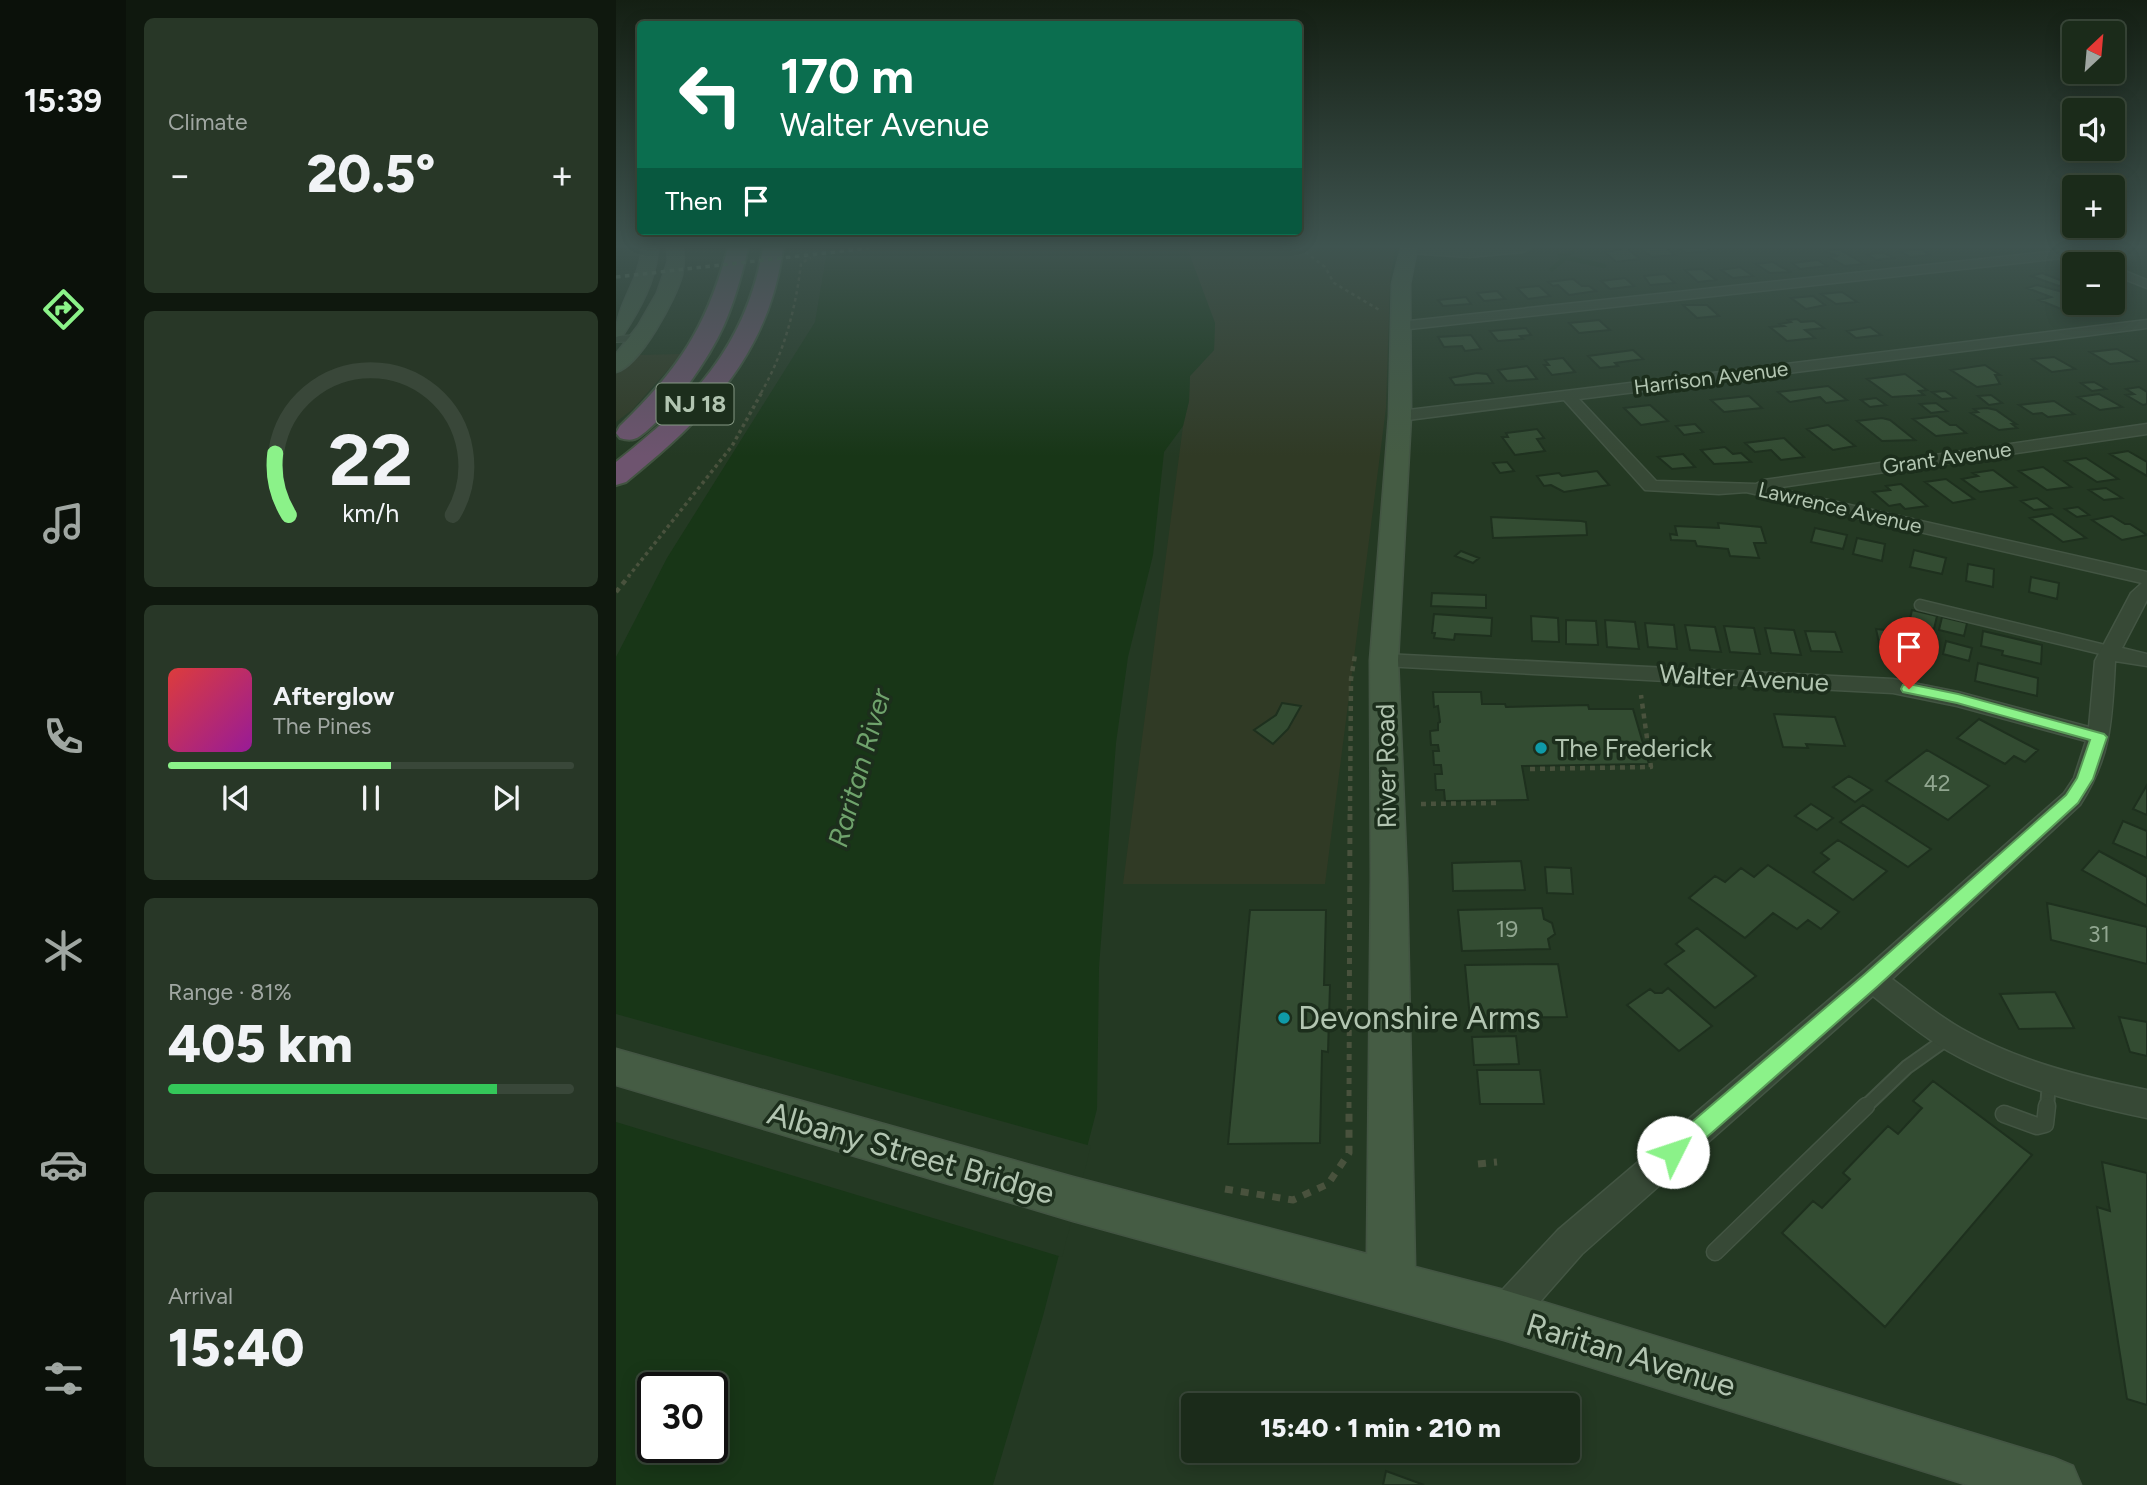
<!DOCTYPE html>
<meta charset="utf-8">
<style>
:root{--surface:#1b2b1a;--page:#283727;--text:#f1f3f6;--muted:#a0a7a2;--line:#394739;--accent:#8bf289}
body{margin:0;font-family:Figtree,sans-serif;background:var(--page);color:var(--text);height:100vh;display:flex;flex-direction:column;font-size:26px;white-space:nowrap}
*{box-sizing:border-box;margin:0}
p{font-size:23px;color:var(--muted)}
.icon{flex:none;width:38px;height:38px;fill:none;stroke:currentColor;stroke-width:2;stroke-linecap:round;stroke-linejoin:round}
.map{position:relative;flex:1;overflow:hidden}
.side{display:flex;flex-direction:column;gap:18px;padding:18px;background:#0f180e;width:490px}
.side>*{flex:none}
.banner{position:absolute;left:21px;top:21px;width:665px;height:214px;border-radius:7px;box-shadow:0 4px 18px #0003,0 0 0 2px var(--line);background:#0b6e4f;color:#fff;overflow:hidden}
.needle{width:46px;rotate:26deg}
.buttons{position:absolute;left:1446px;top:21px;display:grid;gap:14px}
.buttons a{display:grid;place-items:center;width:63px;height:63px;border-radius:7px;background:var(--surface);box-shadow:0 4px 18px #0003,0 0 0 2px var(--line);font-size:35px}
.speed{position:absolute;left:21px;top:1372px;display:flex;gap:14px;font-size:35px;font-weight:700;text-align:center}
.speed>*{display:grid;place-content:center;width:91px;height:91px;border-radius:50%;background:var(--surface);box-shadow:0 4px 18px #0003,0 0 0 2px var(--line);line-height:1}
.speed .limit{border:4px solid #111;border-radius:10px;background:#fff;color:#111}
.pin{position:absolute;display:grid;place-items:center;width:60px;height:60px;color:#fff;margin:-72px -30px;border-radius:50% 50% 50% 0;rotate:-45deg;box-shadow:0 0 7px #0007}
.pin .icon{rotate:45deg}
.me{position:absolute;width:77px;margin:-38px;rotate:49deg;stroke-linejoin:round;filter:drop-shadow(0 0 5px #0008)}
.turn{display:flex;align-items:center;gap:24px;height:147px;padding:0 28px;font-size:32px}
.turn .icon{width:91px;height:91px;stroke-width:2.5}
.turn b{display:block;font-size:49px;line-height:60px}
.then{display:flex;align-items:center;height:66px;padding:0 28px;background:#0003;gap:14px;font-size:26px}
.big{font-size:52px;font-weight:800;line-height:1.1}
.side .tile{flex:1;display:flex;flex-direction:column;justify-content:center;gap:10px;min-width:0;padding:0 24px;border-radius:10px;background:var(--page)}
.side .dial{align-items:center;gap:0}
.dial svg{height:182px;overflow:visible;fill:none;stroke:var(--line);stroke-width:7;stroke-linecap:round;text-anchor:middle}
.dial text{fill:var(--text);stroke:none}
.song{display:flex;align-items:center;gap:21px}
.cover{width:84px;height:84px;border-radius:10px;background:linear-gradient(135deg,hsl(0 70% 55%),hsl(300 70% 35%))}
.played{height:7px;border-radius:4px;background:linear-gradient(90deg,var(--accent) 55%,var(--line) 55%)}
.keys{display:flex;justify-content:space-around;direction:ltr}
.heat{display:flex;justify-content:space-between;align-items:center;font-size:38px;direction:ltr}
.charge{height:10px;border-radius:5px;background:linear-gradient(90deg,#34c759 81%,var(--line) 0)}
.trip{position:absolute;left:565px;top:1393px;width:399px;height:70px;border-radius:7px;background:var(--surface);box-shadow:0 4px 18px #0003,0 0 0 2px var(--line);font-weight:800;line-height:70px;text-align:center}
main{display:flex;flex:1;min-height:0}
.dock{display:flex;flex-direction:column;width:126px;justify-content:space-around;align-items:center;background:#0b110a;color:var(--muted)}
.dock .icon{width:49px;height:49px}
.dock .on{color:var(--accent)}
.dock b{font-size:32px;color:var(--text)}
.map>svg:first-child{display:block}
.green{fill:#303a25}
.water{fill:#183617;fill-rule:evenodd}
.pier{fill:#243923}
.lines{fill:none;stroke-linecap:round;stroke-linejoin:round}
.stream{stroke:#183617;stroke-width:4.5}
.building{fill:#334c32;stroke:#1e301e;stroke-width:2}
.lane-far3-casing{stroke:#435543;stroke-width:8}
.lane-far2-casing{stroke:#435543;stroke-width:13}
.lane-far1-casing{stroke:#435543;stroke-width:16}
.lane-casing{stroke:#435543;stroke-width:19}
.street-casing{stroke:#435543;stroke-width:3}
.secondary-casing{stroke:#435543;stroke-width:3}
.highway-casing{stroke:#425441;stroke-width:4}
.path-far4{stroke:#49523d;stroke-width:2.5;stroke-dasharray:3.5 3.5;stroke-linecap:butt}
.path-far3{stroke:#49523d;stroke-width:3.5;stroke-dasharray:3.5 3.5;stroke-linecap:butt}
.path-far2{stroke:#49523d;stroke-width:4.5;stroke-dasharray:5 5;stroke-linecap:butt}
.path-far1{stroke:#49523d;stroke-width:5;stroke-dasharray:6 6;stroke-linecap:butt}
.path{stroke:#49523d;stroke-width:7;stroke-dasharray:8 8;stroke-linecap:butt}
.lane-far3{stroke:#374936;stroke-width:6}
.lane-far2{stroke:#374936;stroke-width:10}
.lane-far1{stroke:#374936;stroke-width:12}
.lane{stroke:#374936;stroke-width:16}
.street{fill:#374936;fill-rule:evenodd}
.secondary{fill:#455c44;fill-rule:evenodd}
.highway{fill:#6e546f;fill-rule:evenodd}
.rail{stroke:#597058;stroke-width:3.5;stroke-dasharray:4.5 4.5;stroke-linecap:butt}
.route{fill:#8bf289;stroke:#5a9d59;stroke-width:2}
.culture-dot{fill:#0f9aa8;stroke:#1c2e1c;stroke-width:2.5}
.labels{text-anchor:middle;stroke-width:7;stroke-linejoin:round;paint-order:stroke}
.far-street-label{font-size:21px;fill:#b2c5b1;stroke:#1c2e1c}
.number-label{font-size:23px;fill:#91a690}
.shield{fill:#1c2e1c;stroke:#859884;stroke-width:2}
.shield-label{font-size:24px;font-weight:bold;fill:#b2c5b1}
.street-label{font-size:26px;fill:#b2c5b1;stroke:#1c2e1c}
.poi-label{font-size:26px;fill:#b2c5b1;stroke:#1c2e1c;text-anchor:start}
.water-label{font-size:28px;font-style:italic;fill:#6fa36c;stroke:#1c2e1c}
.near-poi-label{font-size:32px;fill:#b2c5b1;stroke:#1c2e1c;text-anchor:start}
.near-street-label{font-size:32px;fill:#b2c5b1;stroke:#1c2e1c}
</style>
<main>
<nav class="dock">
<b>15:39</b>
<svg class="icon on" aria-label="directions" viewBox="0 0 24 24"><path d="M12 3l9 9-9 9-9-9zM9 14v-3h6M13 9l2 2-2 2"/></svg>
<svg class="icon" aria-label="music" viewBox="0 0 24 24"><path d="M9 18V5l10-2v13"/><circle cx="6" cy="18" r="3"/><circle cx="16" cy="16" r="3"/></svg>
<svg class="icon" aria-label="phone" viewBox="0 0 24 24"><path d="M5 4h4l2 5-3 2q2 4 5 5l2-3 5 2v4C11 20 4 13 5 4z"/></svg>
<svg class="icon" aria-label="climate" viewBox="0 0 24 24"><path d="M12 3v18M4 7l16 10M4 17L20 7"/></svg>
<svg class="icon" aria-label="car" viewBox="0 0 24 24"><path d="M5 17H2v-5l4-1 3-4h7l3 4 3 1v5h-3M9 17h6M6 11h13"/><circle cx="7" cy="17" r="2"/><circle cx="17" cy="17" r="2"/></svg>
<svg class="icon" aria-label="filters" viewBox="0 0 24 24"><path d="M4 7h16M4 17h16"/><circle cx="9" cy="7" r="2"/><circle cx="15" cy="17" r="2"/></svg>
</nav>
<section class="side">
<div class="tile"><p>Climate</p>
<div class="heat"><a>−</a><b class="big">20.5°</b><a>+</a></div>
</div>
<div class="tile dial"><svg viewBox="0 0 100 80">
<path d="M14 69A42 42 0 1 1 86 69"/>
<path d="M14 69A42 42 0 0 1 8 42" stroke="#8bf289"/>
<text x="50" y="56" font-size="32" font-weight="700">22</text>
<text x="50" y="72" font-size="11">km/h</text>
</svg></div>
<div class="tile">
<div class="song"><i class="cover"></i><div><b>Afterglow</b><p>The Pines</p></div></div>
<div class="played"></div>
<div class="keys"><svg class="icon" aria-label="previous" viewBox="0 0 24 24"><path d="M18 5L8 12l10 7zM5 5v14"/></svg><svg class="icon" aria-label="pause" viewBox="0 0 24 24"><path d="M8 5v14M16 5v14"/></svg><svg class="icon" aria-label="next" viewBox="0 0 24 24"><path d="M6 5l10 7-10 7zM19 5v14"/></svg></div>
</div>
<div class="tile"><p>Range · 81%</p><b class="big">405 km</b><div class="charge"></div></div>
<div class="tile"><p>Arrival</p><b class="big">15:40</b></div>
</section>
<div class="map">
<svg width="1531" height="1485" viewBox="0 0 1531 1485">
<rect width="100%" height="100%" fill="#243923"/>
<path class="green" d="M571,248H779L774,281L770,408L709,884H507L567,426L573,401L574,376L598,350L599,323Z
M66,354L16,410L0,422V374L23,355Z"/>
<path class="water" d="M208,248H571L599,323L598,350L574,376L573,401L567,426L548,452L537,555L512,657L500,743L483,967L481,1109L427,1316L377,1485H0V657L51,558L199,322L210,257ZM37,1388H96V1447H37Z"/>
<path class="pier" d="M0,1014L475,1146L446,1257L0,1122Z"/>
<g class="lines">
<path class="stream" d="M946,256L957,252
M947,257L988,266
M936,269L947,260L944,255"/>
</g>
<path class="building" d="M1011,248L1024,259L1000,262L989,252Z
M1024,248H1050L1059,255L1036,257Z
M1063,248H1090L1094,251L1071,253Z
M1223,249L1248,264L1229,266L1213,257L1222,256L1208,251Z
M1304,249L1314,255L1294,257L1284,251Z
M1268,253L1278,258L1260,260L1251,254Z
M1202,260L1211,266L1184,269L1176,263Z
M1157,262L1165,267L1176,272L1154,273L1140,264Z
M1124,267L1137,276L1117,278L1105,270Z
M1086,269L1100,280L1082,282L1069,270Z
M1426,273L1454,284L1443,286L1415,276Z
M1049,274L1059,283L1034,285L1028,276Z
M1009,278L1018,286L994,289L985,281Z
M957,279L966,286H973L980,291L953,295L942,285L937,286L932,282Z
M1421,285L1458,295L1456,298L1458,303H1467L1445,309L1423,300L1435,297L1411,288Z
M923,286L934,296L912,299L901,288Z
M881,291L889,299L868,301L861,293Z
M1226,292L1241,302L1220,304L1205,294Z
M1197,296L1209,305L1190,309L1175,298Z
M850,297L855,304L827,306L822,300Z
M1067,305H1091L1103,316L1081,318Z
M1181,319L1185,322L1198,321L1208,328L1189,330L1199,338L1171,341L1154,327L1168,326L1164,324L1175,322L1172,320Z
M983,320L994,330L963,333L953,323Z
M1254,327L1265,335L1240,338L1231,331Z
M910,328L915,335L904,336L907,339L882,341L874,331Z
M855,335L865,349L849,351L846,346L828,347L822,337Z
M1501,349L1522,361L1494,364L1474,352Z
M1017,350L1027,359L999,363L1002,366L984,368L972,356Z
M1438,357L1459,369L1436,372L1416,359Z
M947,358L959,372L936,375L928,365H933L929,360Z
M1369,365L1384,375H1379L1384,384L1361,387L1335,370Z
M911,366L921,379L891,381L882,370Z
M861,373L871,374L877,383L839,385L834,378Z
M1289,374L1311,390L1303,391L1308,395L1276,397L1251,379Z
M1478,382L1490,389L1476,391L1465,383Z
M1212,386L1231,400L1210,403L1204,397L1174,402L1162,392Z
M1523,387L1531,392V404L1527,405L1510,395L1518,394L1510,389Z
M1329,391L1339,398L1326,399L1316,392Z
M1483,394L1506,407L1484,410L1462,397Z
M1375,395L1386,403L1373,405L1362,396Z
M1133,396L1146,408L1108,412L1095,400Z
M1260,398L1270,405L1254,407L1245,400Z
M1438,401L1458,414L1432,417L1426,413L1417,414L1403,405Z
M1320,403L1331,411L1315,413L1304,404Z
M1034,405L1052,421L1025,425L1008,408Z
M1371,408L1380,410L1400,424H1396L1401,428L1383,430L1355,413L1362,412L1358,409Z
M1321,416L1334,425H1340L1350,433L1320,436L1297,419Z
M1266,418L1274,420L1299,440L1266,441L1241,421Z
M1079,424L1087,432L1068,435L1060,426Z
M1212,425L1239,446L1217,450L1191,429Z
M921,429L928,438L921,439L929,451L899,455L886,437H892L890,433Z
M1168,438L1188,457L1165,460L1155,450L1139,452L1129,443Z
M1109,447L1117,454L1125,453L1135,462L1098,464L1085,450Z
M1512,451L1531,462V476L1494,454Z
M1067,454L1079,467L1056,469L1042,457Z
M1470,458L1502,479L1481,482L1449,461Z
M891,462L898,471L884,473L877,463Z
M1427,467L1455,487L1431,490L1403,471Z
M1377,470L1400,487L1364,492L1346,479L1362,476L1357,473Z
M981,471L993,485L948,492L935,485L928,486L921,476L943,473L946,476Z
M1330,479L1358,499L1337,503L1309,482Z
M1285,484L1311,506L1289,509L1284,504L1273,506L1257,492L1274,490L1270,486Z
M1490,488L1506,498L1488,500L1473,490Z
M1421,498L1435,508L1418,510L1405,501Z
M1462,507L1473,515L1461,517L1449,509Z
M1436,514L1470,538L1447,542L1414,518Z
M1496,516L1509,524H1514L1531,535L1506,540L1476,520Z
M875,517L965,521L970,522L971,535L877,538Z
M1102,523L1145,527L1150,543H1138L1143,558L1114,556L1112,549L1081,546L1079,541L1055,540L1054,534L1061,535L1059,526L1103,528Z
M1199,528L1231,535L1227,549L1195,542Z
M1241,538L1269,544L1266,561L1237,554Z
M1298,550L1330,558L1326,574L1294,567Z
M845,551L863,558L857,563L839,556Z
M1352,564L1378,569L1377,587L1350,581Z
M1415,577L1443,583L1441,599L1413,592Z
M816,593L870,595V608L815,606Z
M1296,610L1321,616L1318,629L1293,623Z
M818,614L876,618L875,636L839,634L838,640L818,638L819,633H816Z
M915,616L942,618L943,642L916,641Z
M1326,617L1351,623L1348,636L1323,630Z
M950,620L980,621L982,645L950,644Z
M989,620L1019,622L1023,649L991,647Z
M1029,623L1058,625L1061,649L1032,647Z
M1069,625L1099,627L1105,652L1074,650Z
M1108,626L1138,628L1144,654L1114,652Z
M1149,628L1178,630L1185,655L1155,653Z
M1260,629L1298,633L1304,657L1265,652Z
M1189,631L1219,632L1226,652L1195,651Z
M1367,631L1426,645L1425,664L1386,655L1387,651L1365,646Z
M1330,641L1356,648L1353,661L1327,654Z
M1362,663L1422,678L1421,696L1359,681Z
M817,692H865L866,704H889L890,707L972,705L973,709H1017L1033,764L906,766L912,800L829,801L828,790H820L819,774H826L825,765H818L817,751H823L822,745H815L814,731L822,730V723L824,722L822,706L818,707Z
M666,703L685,706L672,729L657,744L638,730L660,715Z
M1158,714L1219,717L1229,746L1190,744L1192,748L1167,747Z
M1363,719L1422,750L1409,762L1398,756L1389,764L1341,738Z
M1311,750L1373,786L1332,820L1270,781Z
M1233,776L1256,790L1239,802L1217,787Z
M1531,785V815L1517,809Z
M1195,804L1217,818L1201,830L1179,816Z
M1247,805L1315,849L1292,867L1224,822Z
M1507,821L1531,831V858L1497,843Z
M1222,840L1271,871L1237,900L1197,872L1213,859L1205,853Z
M1483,851L1531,877V906L1466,870Z
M905,861L909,890L837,891L836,863Z
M1152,865L1223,912L1205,929L1192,920L1181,929L1157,913L1129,938L1073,898L1099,876L1109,882L1125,868L1138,877Z
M929,867L955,868L957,894L931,893Z
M1431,903L1531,927V964L1435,940Z
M926,908L928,919L936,923L939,934L932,939L934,949L846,951L842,910Z
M634,910H710L708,985H714L712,1052L706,1051L704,1143L612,1144Z
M1081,928L1140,976L1099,1008L1049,964L1068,951L1060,944Z
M942,964L951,1017L854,1018L849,965Z
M1052,988L1096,1026L1063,1051L1011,1005L1034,989L1039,993H1046Z
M1439,992L1458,1028L1403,1029L1384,994Z
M1503,1017L1531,1022V1056L1514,1052Z
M900,1036L903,1064L858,1065L856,1037Z
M861,1070H924L928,1104H864Z
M1317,1081L1416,1155L1269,1327L1166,1233L1197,1201L1206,1208L1234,1179L1227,1173L1272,1126L1282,1134L1306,1108L1297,1101Z
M1486,1162L1531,1173V1405L1511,1399L1481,1207L1494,1211Z
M770,1471L808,1485H767Z"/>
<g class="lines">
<defs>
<path id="lane-far3" d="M0,339L24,338"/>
<path id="lane-far2" d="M1304,605L1493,651"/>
<path id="lane-far1" d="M1248,1108L1291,1067L1332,1038
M1431,1108L1433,1082"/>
<path id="lane" d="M1388,1114L1421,1126L1429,1124L1431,1106
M1099,1252L1250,1106"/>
<path id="street" d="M788,248H913L907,252L853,257L793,253Z
M1469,248H1508L1502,252L784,330L777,326L784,322Z
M1496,266L1531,280V288L1496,274Z
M1531,320V328L963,399L1040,481L1140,484L1148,480L1531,424V434L1159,488L1531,572V600L1506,648L1531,654V666L1499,661C1496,718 1496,755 1464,805L1276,979C1299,996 1321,1015 1346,1029C1404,1062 1467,1077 1531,1090V1118C1460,1103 1385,1084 1322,1045C1299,1030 1278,1013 1257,996L966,1254L901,1328L888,1333L875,1328L870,1315L875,1302L942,1230L1246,972L1448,793L1458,778L1470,741L1341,706L1277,693L768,666L761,665L758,660L761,655L768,654L1277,679L1342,692L1473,727L1479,661L1515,593L1526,583L1130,492L1103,494L1029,490L948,400L784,421L776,416L784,411Z"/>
<path id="secondary" d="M26,248H42C40,280 24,309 7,335L0,337C0,303 23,283 26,248Z
M51,248H67C68,257 68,266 66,275C60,298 24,366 0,372V354L22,326L41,293L52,261Z
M785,248H801L794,284L795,416L782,660L791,878L799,1267L888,1290L1438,1458L1457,1466L1465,1485H1352L888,1340L457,1221L0,1085V1049L457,1177L751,1254L755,878L754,660L773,416L776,284Z"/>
<path id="highway" d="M112,248H132C126,274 119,300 108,325C93,359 54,415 24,436C17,441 11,440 4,438L0,433L4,426C63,369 90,328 112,248Z
M147,248H167C153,355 90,417 10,482L0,485V462C76,402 130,347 147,248Z"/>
</defs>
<use href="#lane-far3" class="lane-far3-casing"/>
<use href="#lane-far2" class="lane-far2-casing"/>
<use href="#lane-far1" class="lane-far1-casing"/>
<use href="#lane" class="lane-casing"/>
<use href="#street" class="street-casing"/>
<use href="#secondary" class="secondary-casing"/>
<use href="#highway" class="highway-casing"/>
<path class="path-far4" d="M684,248L709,267L718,283L765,311
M145,393C168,353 180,308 185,263L195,258"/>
<path class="path-far3" d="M12,577L116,446L146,392"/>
<path class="path-far2" d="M0,592L13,576
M914,769L1035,767L1025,695
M805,804L881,803
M734,811L735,679L739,655"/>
<path class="path-far1" d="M733,1108L734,809"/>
<path class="path" d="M862,1164L881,1162
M609,1189L677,1200L712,1184L733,1153V1106"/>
<use href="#lane-far3" class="lane-far3"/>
<use href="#lane-far2" class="lane-far2"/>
<use href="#lane-far1" class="lane-far1"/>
<use href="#lane" class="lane"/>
<use href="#street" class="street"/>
<use href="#secondary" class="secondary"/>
<use href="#highway" class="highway"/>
<path class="rail" d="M0,277L253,248"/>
</g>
<linearGradient id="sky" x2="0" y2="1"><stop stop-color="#141f13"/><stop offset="0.54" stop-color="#3f5450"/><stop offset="1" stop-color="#3f5450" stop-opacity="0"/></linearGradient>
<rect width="1531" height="456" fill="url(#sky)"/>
<path class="route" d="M1293,684L1342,694L1488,734L1491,737L1477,779L1462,803L1262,986L1065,1160L1057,1163L1049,1160L1046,1152L1049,1145L1249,974L1450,795L1461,778L1474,740L1341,703L1287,692L1285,689L1287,685Z"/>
<g class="culture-dot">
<circle cx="925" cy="748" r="7"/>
<circle cx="668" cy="1018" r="7"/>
</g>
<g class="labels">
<g class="far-street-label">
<text transform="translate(1095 378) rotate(-7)" y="7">Harrison Avenue</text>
<text transform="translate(1331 458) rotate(-8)" y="7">Grant Avenue</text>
<text transform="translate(1224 508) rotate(13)" y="7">Lawrence Avenue</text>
</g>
<g class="number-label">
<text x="1321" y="791">42</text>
<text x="891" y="937">19</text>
<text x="1483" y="942">31</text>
</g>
<rect class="shield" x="40.5" y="383.5" width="77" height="41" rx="5"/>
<g class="shield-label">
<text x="79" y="412">NJ 18</text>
</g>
<g class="street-label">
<text transform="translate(1128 678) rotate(3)" y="9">Walter Avenue</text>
<text transform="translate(770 766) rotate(-91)" y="9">River Road</text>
</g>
<g class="poi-label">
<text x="939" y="757">The Frederick</text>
</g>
<g class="water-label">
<text transform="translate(243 768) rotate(-74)" y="10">Raritan River</text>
</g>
<g class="near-poi-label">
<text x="682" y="1029">Devonshire Arms</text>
</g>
<g class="near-street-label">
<text transform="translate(295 1153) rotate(16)" y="11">Albany Street Bridge</text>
<text transform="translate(1015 1355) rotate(17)" y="11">Raritan Avenue</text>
</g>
</g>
</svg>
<div class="buttons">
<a><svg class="needle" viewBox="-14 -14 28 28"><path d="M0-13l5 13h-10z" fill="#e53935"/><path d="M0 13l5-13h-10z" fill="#a0a7a2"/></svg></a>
<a><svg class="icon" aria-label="sound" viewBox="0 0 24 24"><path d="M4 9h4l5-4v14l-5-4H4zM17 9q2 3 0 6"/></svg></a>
<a>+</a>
<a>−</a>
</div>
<div class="speed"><div class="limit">30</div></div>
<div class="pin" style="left:1293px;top:689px;background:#d93025"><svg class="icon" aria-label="arrive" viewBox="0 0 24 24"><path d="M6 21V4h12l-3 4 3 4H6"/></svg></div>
<svg class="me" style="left:1057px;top:1152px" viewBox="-20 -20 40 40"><circle r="19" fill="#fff"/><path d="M0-13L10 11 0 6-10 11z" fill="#8bf289"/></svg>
<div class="trip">15:40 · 1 min · 210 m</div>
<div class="banner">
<div class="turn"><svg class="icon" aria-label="left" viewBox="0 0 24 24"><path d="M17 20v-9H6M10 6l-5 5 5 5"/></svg><div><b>170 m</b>Walter Avenue</div></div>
<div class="then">Then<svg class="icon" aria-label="arrive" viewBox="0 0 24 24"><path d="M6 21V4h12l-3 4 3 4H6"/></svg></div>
</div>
</div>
</main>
